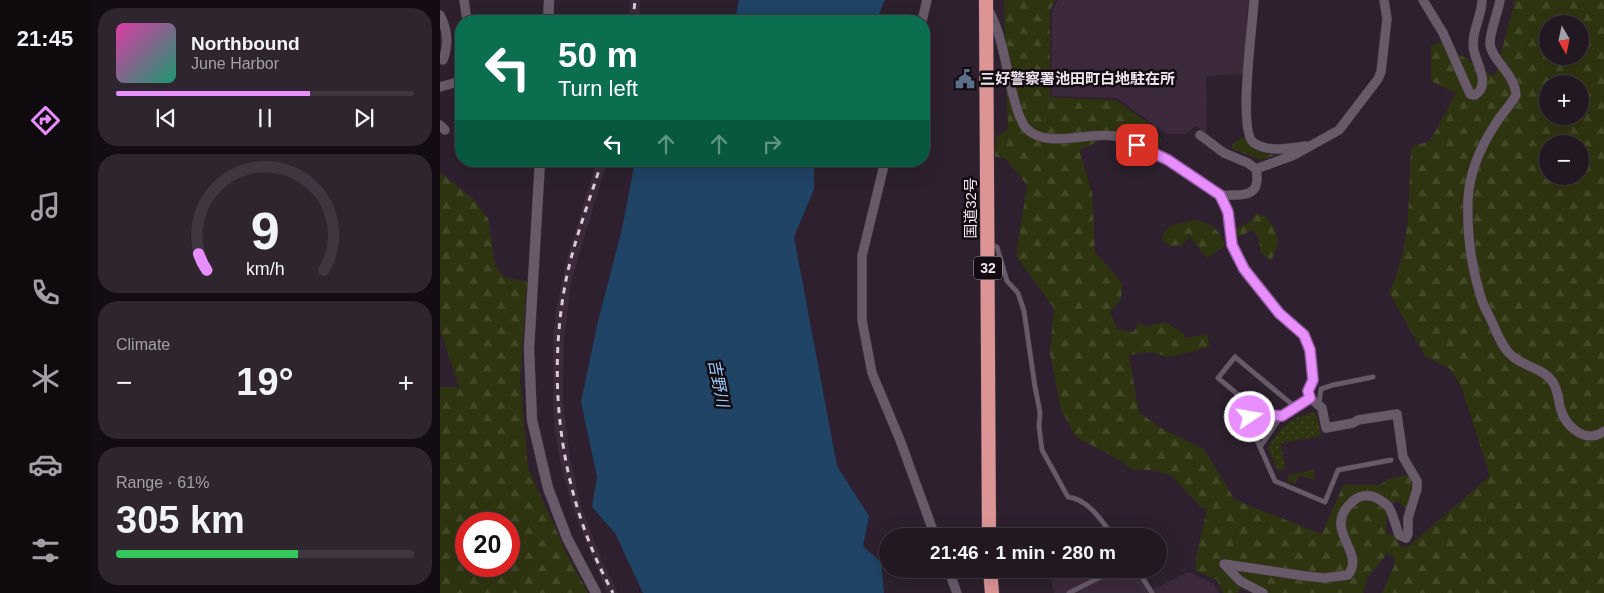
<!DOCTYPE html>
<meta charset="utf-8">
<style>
:root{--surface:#221822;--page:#2e252f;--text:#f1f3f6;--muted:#a2a0a5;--line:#3f3740;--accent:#e88eff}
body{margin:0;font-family:Helvetica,"Noto Sans JP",sans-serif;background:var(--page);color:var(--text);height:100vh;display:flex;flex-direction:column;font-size:19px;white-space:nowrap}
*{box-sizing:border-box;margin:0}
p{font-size:16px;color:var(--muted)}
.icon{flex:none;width:28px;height:28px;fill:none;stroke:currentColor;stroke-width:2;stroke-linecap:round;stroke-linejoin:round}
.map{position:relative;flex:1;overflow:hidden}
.details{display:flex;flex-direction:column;gap:8px;padding:8px;background:#130d13;width:350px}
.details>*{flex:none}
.top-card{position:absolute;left:15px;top:15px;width:475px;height:152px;border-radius:20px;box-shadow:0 5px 20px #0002,0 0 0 1px var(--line);background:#0b6e4f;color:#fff;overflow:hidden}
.needle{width:32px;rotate:171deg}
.fabs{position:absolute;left:1099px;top:15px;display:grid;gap:10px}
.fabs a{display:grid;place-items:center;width:50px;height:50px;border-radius:50%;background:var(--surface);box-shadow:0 5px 20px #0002,0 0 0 1px var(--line);font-size:25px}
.speed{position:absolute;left:15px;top:512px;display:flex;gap:10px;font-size:25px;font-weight:700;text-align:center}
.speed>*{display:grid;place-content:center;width:65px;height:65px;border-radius:50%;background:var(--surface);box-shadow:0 5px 20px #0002,0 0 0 1px var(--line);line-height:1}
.speed .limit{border:8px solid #d22;background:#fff;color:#111}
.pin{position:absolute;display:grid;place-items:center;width:42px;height:42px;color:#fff;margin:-21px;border-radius:10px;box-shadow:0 2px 8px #0006}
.me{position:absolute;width:55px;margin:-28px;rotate:78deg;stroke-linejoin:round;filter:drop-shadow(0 0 4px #0008)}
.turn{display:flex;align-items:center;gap:18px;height:105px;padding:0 20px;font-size:22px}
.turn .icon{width:65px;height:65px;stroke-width:2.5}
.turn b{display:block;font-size:35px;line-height:42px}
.lanes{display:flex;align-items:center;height:48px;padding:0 20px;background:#0003;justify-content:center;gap:25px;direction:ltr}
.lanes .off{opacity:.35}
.big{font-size:38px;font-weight:700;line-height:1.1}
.details .tile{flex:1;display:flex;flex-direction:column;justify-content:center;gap:8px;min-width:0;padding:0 18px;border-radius:20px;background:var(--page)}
.details .dial{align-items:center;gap:0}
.dial svg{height:130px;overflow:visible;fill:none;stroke:var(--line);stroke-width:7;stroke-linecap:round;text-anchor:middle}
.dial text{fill:var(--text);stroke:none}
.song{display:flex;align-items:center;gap:15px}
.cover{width:60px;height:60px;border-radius:8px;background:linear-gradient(135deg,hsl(320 70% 55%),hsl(160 70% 35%))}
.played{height:5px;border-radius:2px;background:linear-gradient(90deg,var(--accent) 65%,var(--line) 65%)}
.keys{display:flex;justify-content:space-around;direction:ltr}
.heat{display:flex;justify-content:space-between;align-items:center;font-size:28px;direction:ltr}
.charge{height:8px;border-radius:4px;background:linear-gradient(90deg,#34c759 61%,var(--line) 0)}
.trip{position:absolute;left:439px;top:528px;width:288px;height:50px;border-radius:25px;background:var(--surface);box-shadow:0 5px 20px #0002,0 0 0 1px var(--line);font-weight:700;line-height:50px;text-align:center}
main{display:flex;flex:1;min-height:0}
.dock{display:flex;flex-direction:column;width:90px;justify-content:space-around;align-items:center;background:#0e0a0e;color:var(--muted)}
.dock .icon{width:35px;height:35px}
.dock .on{color:var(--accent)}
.dock b{font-size:22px;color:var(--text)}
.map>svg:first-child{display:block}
.built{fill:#3c2a3c}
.grass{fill:url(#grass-dots)}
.forest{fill:url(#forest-firs);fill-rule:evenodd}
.water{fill:#204466}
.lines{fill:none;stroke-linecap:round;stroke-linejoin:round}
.service-casing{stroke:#493e4a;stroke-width:5.5}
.minor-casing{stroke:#493e4a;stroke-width:10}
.tertiary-casing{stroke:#493e4a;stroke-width:11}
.trunk-casing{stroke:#493e4a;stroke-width:15}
.service{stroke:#695a69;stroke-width:4.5}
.minor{stroke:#695a69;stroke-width:9}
.tertiary{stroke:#695a69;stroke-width:10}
.trunk{stroke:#dc9494;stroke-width:14}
.rail{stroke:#d7ccd6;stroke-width:3;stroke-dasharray:6 6;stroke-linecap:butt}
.route-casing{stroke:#975ca6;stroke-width:12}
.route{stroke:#e88eff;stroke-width:9}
.labels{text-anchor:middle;stroke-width:5;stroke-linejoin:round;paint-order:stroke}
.shield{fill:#120c12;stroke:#aca3ab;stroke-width:1}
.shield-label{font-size:14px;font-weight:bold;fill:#eee4ed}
.poi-label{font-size:15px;font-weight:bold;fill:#eee4ed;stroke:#120c12;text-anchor:start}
.street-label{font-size:15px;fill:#eee4ed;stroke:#120c12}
.water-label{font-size:16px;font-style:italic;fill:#9ccaf9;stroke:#120c12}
</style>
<main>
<nav class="dock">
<b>21:45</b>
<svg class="icon on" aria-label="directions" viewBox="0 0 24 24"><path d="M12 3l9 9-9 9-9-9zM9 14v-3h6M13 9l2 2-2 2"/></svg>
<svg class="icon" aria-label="music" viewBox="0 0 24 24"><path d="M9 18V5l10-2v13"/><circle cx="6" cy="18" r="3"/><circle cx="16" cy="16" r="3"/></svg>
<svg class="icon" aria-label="phone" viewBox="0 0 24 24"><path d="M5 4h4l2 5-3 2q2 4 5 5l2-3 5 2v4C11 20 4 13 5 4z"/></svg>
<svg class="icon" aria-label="climate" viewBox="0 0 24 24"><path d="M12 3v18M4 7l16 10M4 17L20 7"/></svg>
<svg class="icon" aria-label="car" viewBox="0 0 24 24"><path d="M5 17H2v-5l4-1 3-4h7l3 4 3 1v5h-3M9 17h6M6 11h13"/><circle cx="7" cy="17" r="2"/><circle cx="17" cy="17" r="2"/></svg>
<svg class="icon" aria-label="filters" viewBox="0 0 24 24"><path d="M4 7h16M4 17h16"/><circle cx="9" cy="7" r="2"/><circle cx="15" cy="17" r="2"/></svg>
</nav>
<section class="details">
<div class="tile">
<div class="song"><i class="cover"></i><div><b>Northbound</b><p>June Harbor</p></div></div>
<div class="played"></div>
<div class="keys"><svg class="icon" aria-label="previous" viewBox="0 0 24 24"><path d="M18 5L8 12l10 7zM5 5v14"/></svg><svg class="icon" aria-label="pause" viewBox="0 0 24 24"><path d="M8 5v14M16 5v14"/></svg><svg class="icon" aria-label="next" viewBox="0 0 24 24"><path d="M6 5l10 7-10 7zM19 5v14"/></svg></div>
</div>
<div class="tile dial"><svg viewBox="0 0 100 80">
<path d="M14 69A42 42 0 1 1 86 69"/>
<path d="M14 69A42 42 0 0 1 9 59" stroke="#e88eff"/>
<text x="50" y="56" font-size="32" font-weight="700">9</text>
<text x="50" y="72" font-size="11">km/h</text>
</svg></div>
<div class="tile"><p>Climate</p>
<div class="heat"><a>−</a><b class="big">19°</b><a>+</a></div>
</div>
<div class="tile"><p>Range · 61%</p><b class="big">305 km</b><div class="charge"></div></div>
</section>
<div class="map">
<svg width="1164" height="593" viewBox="0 0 1164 593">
<defs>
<pattern id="grass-dots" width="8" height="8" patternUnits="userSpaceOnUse" patternTransform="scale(1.25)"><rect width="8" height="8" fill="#2f3410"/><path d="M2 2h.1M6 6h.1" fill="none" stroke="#434827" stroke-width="1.8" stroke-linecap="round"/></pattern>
<pattern id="forest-firs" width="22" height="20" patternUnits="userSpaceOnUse" patternTransform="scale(1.25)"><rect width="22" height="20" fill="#2f3410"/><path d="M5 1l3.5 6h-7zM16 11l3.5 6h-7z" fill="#434827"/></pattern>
</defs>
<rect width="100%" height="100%" fill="#2e202e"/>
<path class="built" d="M190,0H200L199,21H189Z
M618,0H810L808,4L803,74L766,76L767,134L755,126L747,134H726L677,98L611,96L612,11Z
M157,161H167L131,283L124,339L123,401L130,458L141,506L162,561L178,593H167L133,509L120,461L115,432L113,402V339L116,310L128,255Z
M609,569H665L668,575L680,569H695L709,593H614Z
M749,572L773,583L779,593H715L713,589Z"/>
<path class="grass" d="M876,412L881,436L841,443L845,469L838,470L828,448C841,427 850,417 876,412Z"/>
<path class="forest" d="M564,0H616L610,10V97L676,100L715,128L722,141L718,147L711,150L700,141L664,139L639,150L652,192L655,252L682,283L681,299L670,312L677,329L693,332L699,323L706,326L725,322L743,333L745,338L767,334L770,347L729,357L711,352L689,355L699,412L719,427L764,449L795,500L882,534L903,485H939L949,479L969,474C974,487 971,496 967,510L957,500C946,510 946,520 946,534H953L961,546L965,547L969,546L1050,476L1021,386L1010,369L985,356L949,292C972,248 968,195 971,147L990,141L1016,93L991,81V46L1000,42L1055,77L1075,0H1164V593H942L955,564L953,556L947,554L928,577L923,593H822L801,588L797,593H783L777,580L756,571V557L767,510L761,507L732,476L713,470H693L679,460L636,437L621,409L610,353L614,308L576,256L587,185L565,158L555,157L556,137L568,129ZM1108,24H1140V56H1108ZM1108,84H1140V116H1108ZM1108,144H1140V176H1108Z
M804,136C813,152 818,152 835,155L821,160L792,149L793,143Z
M0,172L33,199L48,218L55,265L64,277L87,282L80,378L88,468L128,556L148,593H0V387H19L0,329ZM26,524H69V566H26Z
M815,214L825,215C838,234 843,239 831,260L821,253L818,236L812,230L799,237L796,232V229L810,222Z
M755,220C773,224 779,229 785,246L767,258L750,237L741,245L730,246L724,242L722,237L730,226Z
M874,470L875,480L859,475L855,484L847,481L849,475Z"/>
<path class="water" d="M299,0H445L436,21H295Z
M195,161H374V189L354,237L397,466L429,516L423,546L441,562L444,593H203L175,533L152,507L157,477L141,402L158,321L182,229Z"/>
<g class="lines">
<defs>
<path id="service" d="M549,244L557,247L567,281L578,293L584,311L595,387L600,412L599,427L602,450L628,497C648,499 662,521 673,536
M879,404L881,389L893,385L933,377
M854,406L795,357L778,378C791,388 827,423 843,414C852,410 861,403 870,398
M815,407C805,420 814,433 820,447
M842,415L820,447L835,481L885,502L898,470L951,460
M697,569L712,593
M629,593L676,569"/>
<path id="minor" d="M24,0L27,21
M814,0C813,23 797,132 814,143C830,153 848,148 866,146
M983,0L1003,33L1030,94L1035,95C1051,85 1037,65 1034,51C1030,33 1042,17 1042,0
M1060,0C1058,13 1050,30 1050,43C1050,59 1075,73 1076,95C1071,105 1062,113 1056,123C1041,146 1029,172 1028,200C1027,231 1031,265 1040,294C1042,304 1048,313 1052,322C1057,333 1062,347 1071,355C1082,366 1103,368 1112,381C1118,389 1118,398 1120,407C1125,426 1145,445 1164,431
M548,9C566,41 566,80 579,115C581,119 583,125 586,128C606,150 649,131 674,136C701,142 733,163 755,178C763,183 772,193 781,195C784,196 789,195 792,195C813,196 820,189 816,169
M0,15C8,30 9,44 3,60
M482,21L487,0
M0,87L21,81
M0,125L5,130
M760,135L784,153L808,163L816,169L854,155L899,130L938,79L941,72L947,19L944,0
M445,161L422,256V320L432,373L460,440L495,536
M780,195L788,213L792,245L804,269L839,313L864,335L870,350L873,380L868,391L870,398L882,408L886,428L913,423L918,420L957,414L963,457L977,481V489L968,518V534L966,538L959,535C956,527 953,513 948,506C944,502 936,497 931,496C924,495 917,497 913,501C880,530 927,551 908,575L884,578L865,576L784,564L800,581L823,593
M508,569L517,593"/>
<path id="tertiary" d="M108,21L109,0
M100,161L89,349L92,420L108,488L127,538L156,593"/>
<path id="trunk" d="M546,0L549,536
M550,569L552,593"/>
</defs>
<use href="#service" class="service-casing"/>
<use href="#minor" class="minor-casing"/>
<use href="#tertiary" class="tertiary-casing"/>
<use href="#trunk" class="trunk-casing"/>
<use href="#service" class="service"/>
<use href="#minor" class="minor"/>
<use href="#tertiary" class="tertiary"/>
<use href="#trunk" class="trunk"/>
<path class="rail" d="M193,21L195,0
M162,161C149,202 133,243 125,285C106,389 122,500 173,593"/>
</g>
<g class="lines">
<defs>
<path id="route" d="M697,145L728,160L780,195L788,212L792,245L804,269L839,313L864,335L870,350L873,380L868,391L870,398L842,416L830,415L815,407L810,417"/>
</defs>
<use href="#route" class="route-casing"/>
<use href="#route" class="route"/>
</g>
<defs>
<symbol id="civic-bare" viewBox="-9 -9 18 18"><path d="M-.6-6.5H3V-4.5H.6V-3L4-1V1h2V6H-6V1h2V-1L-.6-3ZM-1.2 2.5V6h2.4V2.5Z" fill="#5c6f8a" stroke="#120c12" stroke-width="2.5" paint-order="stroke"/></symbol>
</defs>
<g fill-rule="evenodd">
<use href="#civic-bare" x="511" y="65" width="28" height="28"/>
</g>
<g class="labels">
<rect class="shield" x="534" y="256.5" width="28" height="23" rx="4"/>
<g class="shield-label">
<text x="548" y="273">32</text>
</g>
<g class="poi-label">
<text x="540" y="84">三好警察署池田町白地駐在所</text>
</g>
<g class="street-label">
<text transform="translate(531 208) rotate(-90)" y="5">国道32号</text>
</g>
<g class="water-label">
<text transform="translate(279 383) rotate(79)" y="6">吉野川</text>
</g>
</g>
</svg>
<div class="fabs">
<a><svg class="needle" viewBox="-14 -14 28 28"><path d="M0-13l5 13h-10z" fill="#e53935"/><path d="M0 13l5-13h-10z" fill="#a2a0a5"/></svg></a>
<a>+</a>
<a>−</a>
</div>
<div class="speed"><div class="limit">20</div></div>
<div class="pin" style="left:697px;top:145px;background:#d93025"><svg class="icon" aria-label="arrive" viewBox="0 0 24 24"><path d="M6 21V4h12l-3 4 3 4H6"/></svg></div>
<svg class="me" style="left:810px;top:417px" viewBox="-20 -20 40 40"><circle r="17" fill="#e88eff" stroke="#fff" stroke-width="3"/><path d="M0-11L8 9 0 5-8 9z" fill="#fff"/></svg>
<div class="trip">21:46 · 1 min · 280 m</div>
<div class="top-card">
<div class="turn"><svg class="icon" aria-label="left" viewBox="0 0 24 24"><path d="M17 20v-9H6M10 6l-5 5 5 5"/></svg><div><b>50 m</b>Turn left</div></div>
<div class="lanes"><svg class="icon" aria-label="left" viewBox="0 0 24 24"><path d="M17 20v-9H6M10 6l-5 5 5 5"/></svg><svg class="icon off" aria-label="ahead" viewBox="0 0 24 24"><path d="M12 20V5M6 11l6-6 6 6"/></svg><svg class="icon off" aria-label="ahead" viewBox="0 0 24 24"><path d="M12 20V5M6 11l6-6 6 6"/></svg><svg class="icon off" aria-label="right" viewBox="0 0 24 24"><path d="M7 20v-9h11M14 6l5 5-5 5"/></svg></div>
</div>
</div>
</main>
